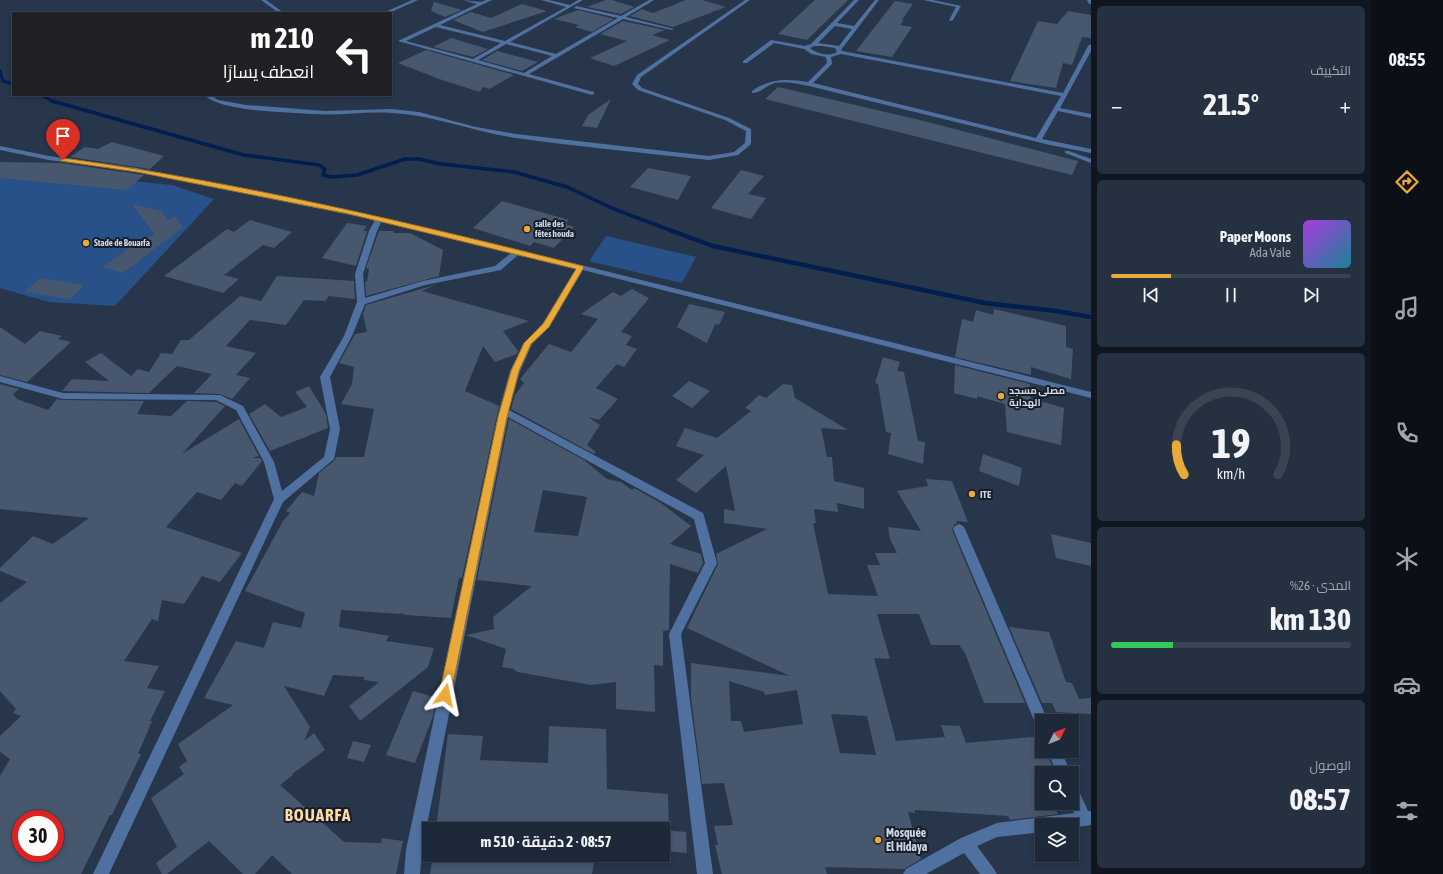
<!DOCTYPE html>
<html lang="ar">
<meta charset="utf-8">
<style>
:root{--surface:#1d2838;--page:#253040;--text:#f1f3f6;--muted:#a0a6ae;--line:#3b4453;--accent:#eaaa39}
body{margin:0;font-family:"Asap Condensed",Cairo,sans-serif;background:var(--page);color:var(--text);direction:rtl;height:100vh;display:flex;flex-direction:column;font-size:15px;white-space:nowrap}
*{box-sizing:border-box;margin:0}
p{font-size:13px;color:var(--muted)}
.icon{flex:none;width:22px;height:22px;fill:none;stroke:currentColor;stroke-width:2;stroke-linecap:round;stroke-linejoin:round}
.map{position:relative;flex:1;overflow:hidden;direction:ltr}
.panel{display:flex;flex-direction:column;gap:6px;padding:6px;background:#10161f;width:280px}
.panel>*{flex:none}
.guide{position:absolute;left:12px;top:12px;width:380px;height:84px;border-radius:0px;box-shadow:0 2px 6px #0003,0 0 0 1px var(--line);direction:rtl;background:#202124;color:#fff;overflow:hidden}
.needle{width:26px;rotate:47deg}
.controls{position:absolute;left:1035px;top:714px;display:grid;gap:8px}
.controls a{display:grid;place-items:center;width:44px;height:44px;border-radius:0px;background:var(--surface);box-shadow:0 2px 6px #0003,0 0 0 1px var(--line);font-size:20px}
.speed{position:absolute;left:12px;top:810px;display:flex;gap:8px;font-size:20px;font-weight:700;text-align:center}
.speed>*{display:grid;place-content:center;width:52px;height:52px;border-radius:50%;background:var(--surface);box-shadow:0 2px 6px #0003,0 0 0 1px var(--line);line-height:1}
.speed .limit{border:6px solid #d22;background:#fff;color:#111}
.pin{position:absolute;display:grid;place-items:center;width:34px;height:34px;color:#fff;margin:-41px -17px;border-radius:50% 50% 50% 0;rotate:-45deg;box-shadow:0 0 4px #0007}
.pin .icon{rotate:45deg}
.me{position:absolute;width:44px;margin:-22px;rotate:12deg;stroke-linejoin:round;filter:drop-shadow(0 0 3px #0008)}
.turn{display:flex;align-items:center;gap:14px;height:84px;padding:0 12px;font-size:18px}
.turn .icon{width:52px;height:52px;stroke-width:2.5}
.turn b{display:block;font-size:28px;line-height:34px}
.big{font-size:30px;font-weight:700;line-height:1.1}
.panel .card{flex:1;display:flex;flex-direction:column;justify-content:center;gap:6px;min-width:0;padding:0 14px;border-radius:6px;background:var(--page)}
.panel .dial{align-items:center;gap:0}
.dial svg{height:104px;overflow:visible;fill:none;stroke:var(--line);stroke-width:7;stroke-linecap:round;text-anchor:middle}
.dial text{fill:var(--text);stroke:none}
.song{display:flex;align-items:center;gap:12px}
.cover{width:48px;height:48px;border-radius:6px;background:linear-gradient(135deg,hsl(280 70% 55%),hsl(190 70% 35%))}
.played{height:4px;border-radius:2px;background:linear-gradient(90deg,var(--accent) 25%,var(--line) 25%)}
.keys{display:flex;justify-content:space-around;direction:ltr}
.heat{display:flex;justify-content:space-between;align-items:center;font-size:22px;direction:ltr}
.charge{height:6px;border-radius:3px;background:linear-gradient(90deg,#34c759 26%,var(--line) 0)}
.trip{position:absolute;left:422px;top:822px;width:248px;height:40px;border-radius:0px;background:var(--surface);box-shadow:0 2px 6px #0003,0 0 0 1px var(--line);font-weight:700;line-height:40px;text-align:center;direction:rtl}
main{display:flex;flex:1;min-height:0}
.tab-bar{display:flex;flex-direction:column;width:72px;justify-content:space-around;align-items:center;background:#0c1016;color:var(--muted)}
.tab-bar .icon{width:28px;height:28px}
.tab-bar .current{color:var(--accent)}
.tab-bar b{font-size:18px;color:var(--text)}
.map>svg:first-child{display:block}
.green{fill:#295189}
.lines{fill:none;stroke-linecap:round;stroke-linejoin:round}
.stream-far2{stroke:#001e4f;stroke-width:3}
.stream-far1{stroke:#001e4f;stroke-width:3.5}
.stream{stroke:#001e4f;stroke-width:4.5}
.building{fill:#47576e;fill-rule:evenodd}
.minor{fill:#50719f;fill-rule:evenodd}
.route{fill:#eaaa39;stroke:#986e25}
.poi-dot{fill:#eaaa39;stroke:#161d27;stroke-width:1.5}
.labels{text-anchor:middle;stroke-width:4;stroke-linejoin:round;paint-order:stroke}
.far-poi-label{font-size:9px;font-weight:bold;fill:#ced7e5;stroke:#161d27;text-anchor:start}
.poi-label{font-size:10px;font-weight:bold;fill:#ced7e5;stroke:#161d27;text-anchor:start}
.near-poi-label{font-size:12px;font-weight:bold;fill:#ced7e5;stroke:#161d27;text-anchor:start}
.near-district-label{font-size:17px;font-weight:bold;letter-spacing:1px;fill:#ffdaa5;stroke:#161d27}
</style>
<main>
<nav class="tab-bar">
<b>08:55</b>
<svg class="icon current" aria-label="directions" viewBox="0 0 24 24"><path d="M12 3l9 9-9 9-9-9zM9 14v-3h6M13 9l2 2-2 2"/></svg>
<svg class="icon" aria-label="music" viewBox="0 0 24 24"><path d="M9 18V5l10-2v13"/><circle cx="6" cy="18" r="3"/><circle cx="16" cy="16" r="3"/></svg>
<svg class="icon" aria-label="phone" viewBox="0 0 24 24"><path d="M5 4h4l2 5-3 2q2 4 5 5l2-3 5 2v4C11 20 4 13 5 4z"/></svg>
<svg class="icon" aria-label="climate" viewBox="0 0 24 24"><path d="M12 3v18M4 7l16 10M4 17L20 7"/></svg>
<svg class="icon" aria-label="car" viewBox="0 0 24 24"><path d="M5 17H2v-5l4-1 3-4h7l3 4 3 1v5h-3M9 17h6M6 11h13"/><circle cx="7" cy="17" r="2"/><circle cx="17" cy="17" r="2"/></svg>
<svg class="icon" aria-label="filters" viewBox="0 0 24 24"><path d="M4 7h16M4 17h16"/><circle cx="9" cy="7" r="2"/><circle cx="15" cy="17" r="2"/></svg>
</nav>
<section class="panel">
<div class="card"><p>التكييف</p>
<div class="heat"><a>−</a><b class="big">21.5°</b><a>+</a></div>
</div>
<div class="card">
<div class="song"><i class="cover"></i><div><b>Paper Moons</b><p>Ada Vale</p></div></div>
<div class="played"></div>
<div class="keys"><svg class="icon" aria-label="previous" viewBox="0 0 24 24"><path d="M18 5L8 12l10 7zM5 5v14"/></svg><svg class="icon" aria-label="pause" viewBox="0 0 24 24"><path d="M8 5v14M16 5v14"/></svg><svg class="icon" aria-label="next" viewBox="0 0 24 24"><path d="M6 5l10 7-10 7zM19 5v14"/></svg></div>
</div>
<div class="card dial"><svg viewBox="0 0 100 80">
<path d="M14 69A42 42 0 1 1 86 69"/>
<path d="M14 69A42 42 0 0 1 8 46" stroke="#eaaa39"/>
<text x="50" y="56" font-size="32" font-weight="700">19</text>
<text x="50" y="72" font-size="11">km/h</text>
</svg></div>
<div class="card"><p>المدى · 26%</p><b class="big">130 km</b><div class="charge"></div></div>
<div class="card"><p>الوصول</p><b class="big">08:57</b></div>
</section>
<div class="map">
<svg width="1091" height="874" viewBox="0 0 1091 874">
<rect width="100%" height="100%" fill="#27364b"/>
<path class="green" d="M0,168L172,185L214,199L115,306L49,302L0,288Z
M606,236L696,257L682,283L589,261Z"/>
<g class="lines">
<path class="stream-far2" d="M0,71L3,81L13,84
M41,95L54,102"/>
<path class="stream-far1" d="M52,101L244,155L319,165L325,169L323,175L332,177L357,175L405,159H419L441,164L514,172L567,187L614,209L675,232"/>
<path class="stream" d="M672,231L713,246L985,303L1056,311L1091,317"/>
</g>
<path class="building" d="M606,0H612L634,7L621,14L587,7Z
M686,0H702L726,7L673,27L630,16L642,9L653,13Z
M815,0H848L807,40L778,34Z
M895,1L913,4L902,20H904L900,25L912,27L892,57L856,51Z
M434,2L462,10L445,17L431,11Z
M522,4L547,11L483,32L453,20L471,12L491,18Z
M578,10L614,19L592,32L575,27L579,25L554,19Z
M1068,11L1091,15V38L1082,37L1072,65L1063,63L1056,88L1010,81L1038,21L1057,24Z
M623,21L665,30L652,35L670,40L614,66L590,58L627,41L600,34Z
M451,38L488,49L473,57L433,47Z
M426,50L514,75L489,89L483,87L480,92L442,80L398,63Z
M497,51L512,55L538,62L522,71L482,60Z
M778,87L924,121L1078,161L1072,175L765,99Z
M611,99L597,128L582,126L588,115Z
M112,142L164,156L150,169L70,157L85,147L98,149Z
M0,162L61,163L144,175L127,190L0,178Z
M648,168L691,176L678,200L630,187Z
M741,170L764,176L748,194L766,198L751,219L711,208Z
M502,201L569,220L565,224L574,227L554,248L534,242L530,246L473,228Z
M132,204L161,211L168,220L175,217L183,227L123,273L103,267L138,241L155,235Z
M250,220L292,232L274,248L263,245L224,275L239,279L223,293L164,276L227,229L234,232Z
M347,223L367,226L363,231H367L356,266L322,258Z
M379,231H394L393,233H410L443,250L439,276L366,296L365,282H367L369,269L366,268Z
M277,276L354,281L355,299L329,296L325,301L304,300L286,325L250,320L226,346L256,353L236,375L250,378L232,399L220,394L194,393L212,374L177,366L149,393L62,391L72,379L109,381L85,362L101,353L131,376L138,369L149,372L161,353L172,354L181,340H189L240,296L261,301Z
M40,278L84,285L70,299L25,292Z
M435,285L422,291L529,321L503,331L518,351L517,354L495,362L483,346L465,391L499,406L462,578H459L451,618L406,615L401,613L400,614L341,610L339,627L389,636L386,641L434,648L428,667L360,721L349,706L379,682L364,680V677L333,675L324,696L284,686L310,727L304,741L314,733L325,750L292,774L293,775L280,785L344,842L381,843L382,838L403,841L396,874H292L272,855L255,874H243L209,841L167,874H162L156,863L177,847L151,798L184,774L179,767L187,761L178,744L233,705L204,698L236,641L264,648L273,622L301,628L305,613L245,591L283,521L290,513L286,511L302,492L314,496L319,473L335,460L336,457H364L374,409L341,404L352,384L354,367L339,363L355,334L367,332L363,314L366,305Z
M632,289L649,298L621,332L632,336L626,345L637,349L624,367L617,364L596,388L618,399L599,420L588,417L600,425L587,445L596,452L594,454L511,409L515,395L524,383L520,379L549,344L571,352L598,319L581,314L613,292L621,296Z
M689,304L725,312L719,325L715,324L707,343L677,327Z
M994,309L1066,326V347L1073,349L1071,379L1031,367V375L955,357L962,319L973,322L976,310L993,315Z
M0,327L25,344L40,331L62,336L58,339L71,342L27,382L0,375Z
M883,357L900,362L897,371L904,372L918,441L925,442L923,464L888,454L891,433L886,432L878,384L875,383Z
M955,365L1030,384V398L1064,408L1061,445L1007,432L1005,404L977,396V399L954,393Z
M689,381L710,391L692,408L672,396Z
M0,384L19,389L13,394L17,399L48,410L57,399L63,400L144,401L137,414L171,416L187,401L216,402L225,406L182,454L239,419L259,456L252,458H260L262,461L242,486L235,483L221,500L197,492L166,527L242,553L220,582L202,576L184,604L162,600L158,621L152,619L124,661L159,666L147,688L165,691L150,721H152L138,754H141L112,815H110L81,874H0V776L10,759L0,752V736L21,716L13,713L16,709L0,691V603L27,582L0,571V568L33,536L53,544L89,518L0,509ZM21,819H55V853H21Z
M783,384L792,385L795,398L848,430L821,428L827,457H832L834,481L864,488V509L837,503L838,512L814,509L816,523H813L828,594L878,596L867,565H880L875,553H897L890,539L888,527L921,531L897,491L928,486L926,479L952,481L968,522L956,521L957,523L954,525L952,530L1025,703H984L965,653L959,645H931L919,614H877L890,659L874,658L896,741L945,737L941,725L960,726L966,743L1042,736V751H1046L1055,773H1042V803H1052L1058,814L1010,820L1008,816L915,810V813L908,812L921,859L904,869L825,867L827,874H722L715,845H718L714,826L733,825L724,783L702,784L691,697V663L790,676L687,628L718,564L716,554L767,529L724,523V509L735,511L726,466L696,493L676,480L704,455L676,446L685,428L717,438L751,411L745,408L759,395L766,398ZM729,681L764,692L765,695L797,690L803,724L744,732L741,721H731ZM831,714L867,716L876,755L840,753Z
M309,386L326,414L328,428L270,451L249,414L265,404L281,417L307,407L295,392Z
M509,419L584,460L607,479L621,482L632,490L634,488L661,503L691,526L670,544L701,554L703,563L698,573L670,564L669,630L663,631V666L654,665L655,712L616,709V682L591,685L517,672L514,669L502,667L506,649L466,635L494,629L493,617L532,586L477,580ZM543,490L587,497L578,536L534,532Z
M983,454L1022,468L1019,486L979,471Z
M1051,534L1091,543V566L1056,558Z
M1009,627L1049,632L1066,682L1072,683L1079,699L1091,698V714L1056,712L1052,703H1042Z
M413,691L437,698L433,716L415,763L386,755Z
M549,726L606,729L607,789L668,794L669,829H436L448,734L483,736L480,760L548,763Z
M353,741L371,745L364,762L347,758Z
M663,830L686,832L687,853L663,851Z
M433,855H595L592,874H430Z"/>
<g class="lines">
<path class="minor" d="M261,0H266L284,13H279Z
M412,0H418L389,13H383Z
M463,0L481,2L486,0H492L440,25L505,41L566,7L541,0H549L570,5L578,0H583L510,42L556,54L618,18L574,8L576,6L621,16L649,0H654L626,17L674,29L672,30L623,19L529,74L594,92V94L592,95L398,41L477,4ZM436,27L501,43L473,59L406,41ZM506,44L552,56L524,73L478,60Z
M745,0H750L641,77L638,84L642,88L729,118L751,129V144L738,155L709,160C645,153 580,147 516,138C475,132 433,115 392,113C365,111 339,116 313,114C287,112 222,112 204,95H211L218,100L246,105L325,111L391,109L419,112L476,127L516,134L709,156L734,152L745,143L746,131L725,120L638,90L632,84L637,75Z
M854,0H859L837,23L854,26L875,0H879L841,50L842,51L1063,93L1088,46L1091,44V51L1060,108L1091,114V118L1058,111L1042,139L1091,149V153L1050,145L809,86C798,84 786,81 775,83C767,85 759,94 752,93V91C771,78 786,79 808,82L827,63L826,57L811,54L804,49L774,43L747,63H743V61L771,40L805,46L811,44ZM835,26L852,29L839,46L818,43ZM814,46H822L835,48L837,52C828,57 818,54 810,48ZM841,54L1061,96L1036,138L813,83L832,64L831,57Z
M923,0H933L961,6L953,20L951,21L949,20L956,7Z
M1087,0H1091V4H1089Z
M0,146L49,156L137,168L349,210L581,265L1091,392V398L583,270L549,327L532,344L520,371L509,410L703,513L704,516L717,563L681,634L713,874H697L669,634L705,563L694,519L508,417L422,850L420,874H404L406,850L499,411L510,371L524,343L543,323L576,269L518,255L501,270L425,285L365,304L352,336L330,377L340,429L334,459L283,502L109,874H93L274,499L264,462L236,410L216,400L63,399L0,382V376L63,393L220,395L243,406L274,462L282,491L324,457L330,429L320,377L344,336L357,302L355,274L369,231L375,220L137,172L49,160L0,150ZM381,222L511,253L495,266L423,281L365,298L363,274L377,231Z
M1065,151H1069L1091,159V163L1065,153Z
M959,524L963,526L965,529L1048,721H1042V729L1037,727L953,529L955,526Z
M1047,751H1061L1071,773H1057Z
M1072,785L1077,787L1088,811H1091V825L1072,828V825H1042V832L997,837L977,846L994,869L997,874H980L964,853L926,874H903L906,869L961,838L997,823L1074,813L1070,803H1072Z"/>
</g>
<path class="route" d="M63,158C239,182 412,223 583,266L584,267L549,327L531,344L519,371L507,417L450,699L445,701L441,699L439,695L498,417L511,371L524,343L543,324L576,269L349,214L137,172L61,161L60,160Z"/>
<g class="poi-dot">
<circle cx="527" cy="229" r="4"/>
<circle cx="86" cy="243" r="4"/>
<circle cx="1001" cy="396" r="4"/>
<circle cx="972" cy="494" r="4"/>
<circle cx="878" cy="840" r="4"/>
</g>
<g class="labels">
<g class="far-poi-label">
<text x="535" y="227">salle des<tspan x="535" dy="10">fêtes houda</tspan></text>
<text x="94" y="246">Stade de Bouarfa</text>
</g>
<g class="poi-label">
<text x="1009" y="394">مصلى مسجد<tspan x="1009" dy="12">الهداية</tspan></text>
<text x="980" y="498">ITE</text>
</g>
<g class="near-poi-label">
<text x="886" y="837">Mosquée<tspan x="886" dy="14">El Hidaya</tspan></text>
</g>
<g class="near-district-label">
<text x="318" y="821">BOUARFA</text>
</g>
</g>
</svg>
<div class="controls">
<a><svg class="needle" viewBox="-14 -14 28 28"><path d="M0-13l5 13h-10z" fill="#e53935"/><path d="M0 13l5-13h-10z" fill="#a0a6ae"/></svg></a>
<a><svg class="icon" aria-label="search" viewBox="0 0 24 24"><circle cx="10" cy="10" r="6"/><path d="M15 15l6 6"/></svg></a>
<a><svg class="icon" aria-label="layers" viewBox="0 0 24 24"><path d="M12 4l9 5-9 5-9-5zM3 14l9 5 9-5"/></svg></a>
</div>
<div class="speed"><div class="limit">30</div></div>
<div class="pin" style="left:63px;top:160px;background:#d93025"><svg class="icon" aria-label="arrive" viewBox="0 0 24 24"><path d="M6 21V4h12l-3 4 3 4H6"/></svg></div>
<svg class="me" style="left:445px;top:695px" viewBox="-20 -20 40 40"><path d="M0-17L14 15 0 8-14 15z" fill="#eaaa39" stroke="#fff" stroke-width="4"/></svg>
<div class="trip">08:57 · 2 دقيقة · 510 m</div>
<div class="guide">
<div class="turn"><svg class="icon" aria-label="left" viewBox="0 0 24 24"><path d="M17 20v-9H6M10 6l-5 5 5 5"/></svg><div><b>210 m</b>انعطف يسارًا</div></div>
</div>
</div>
</main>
